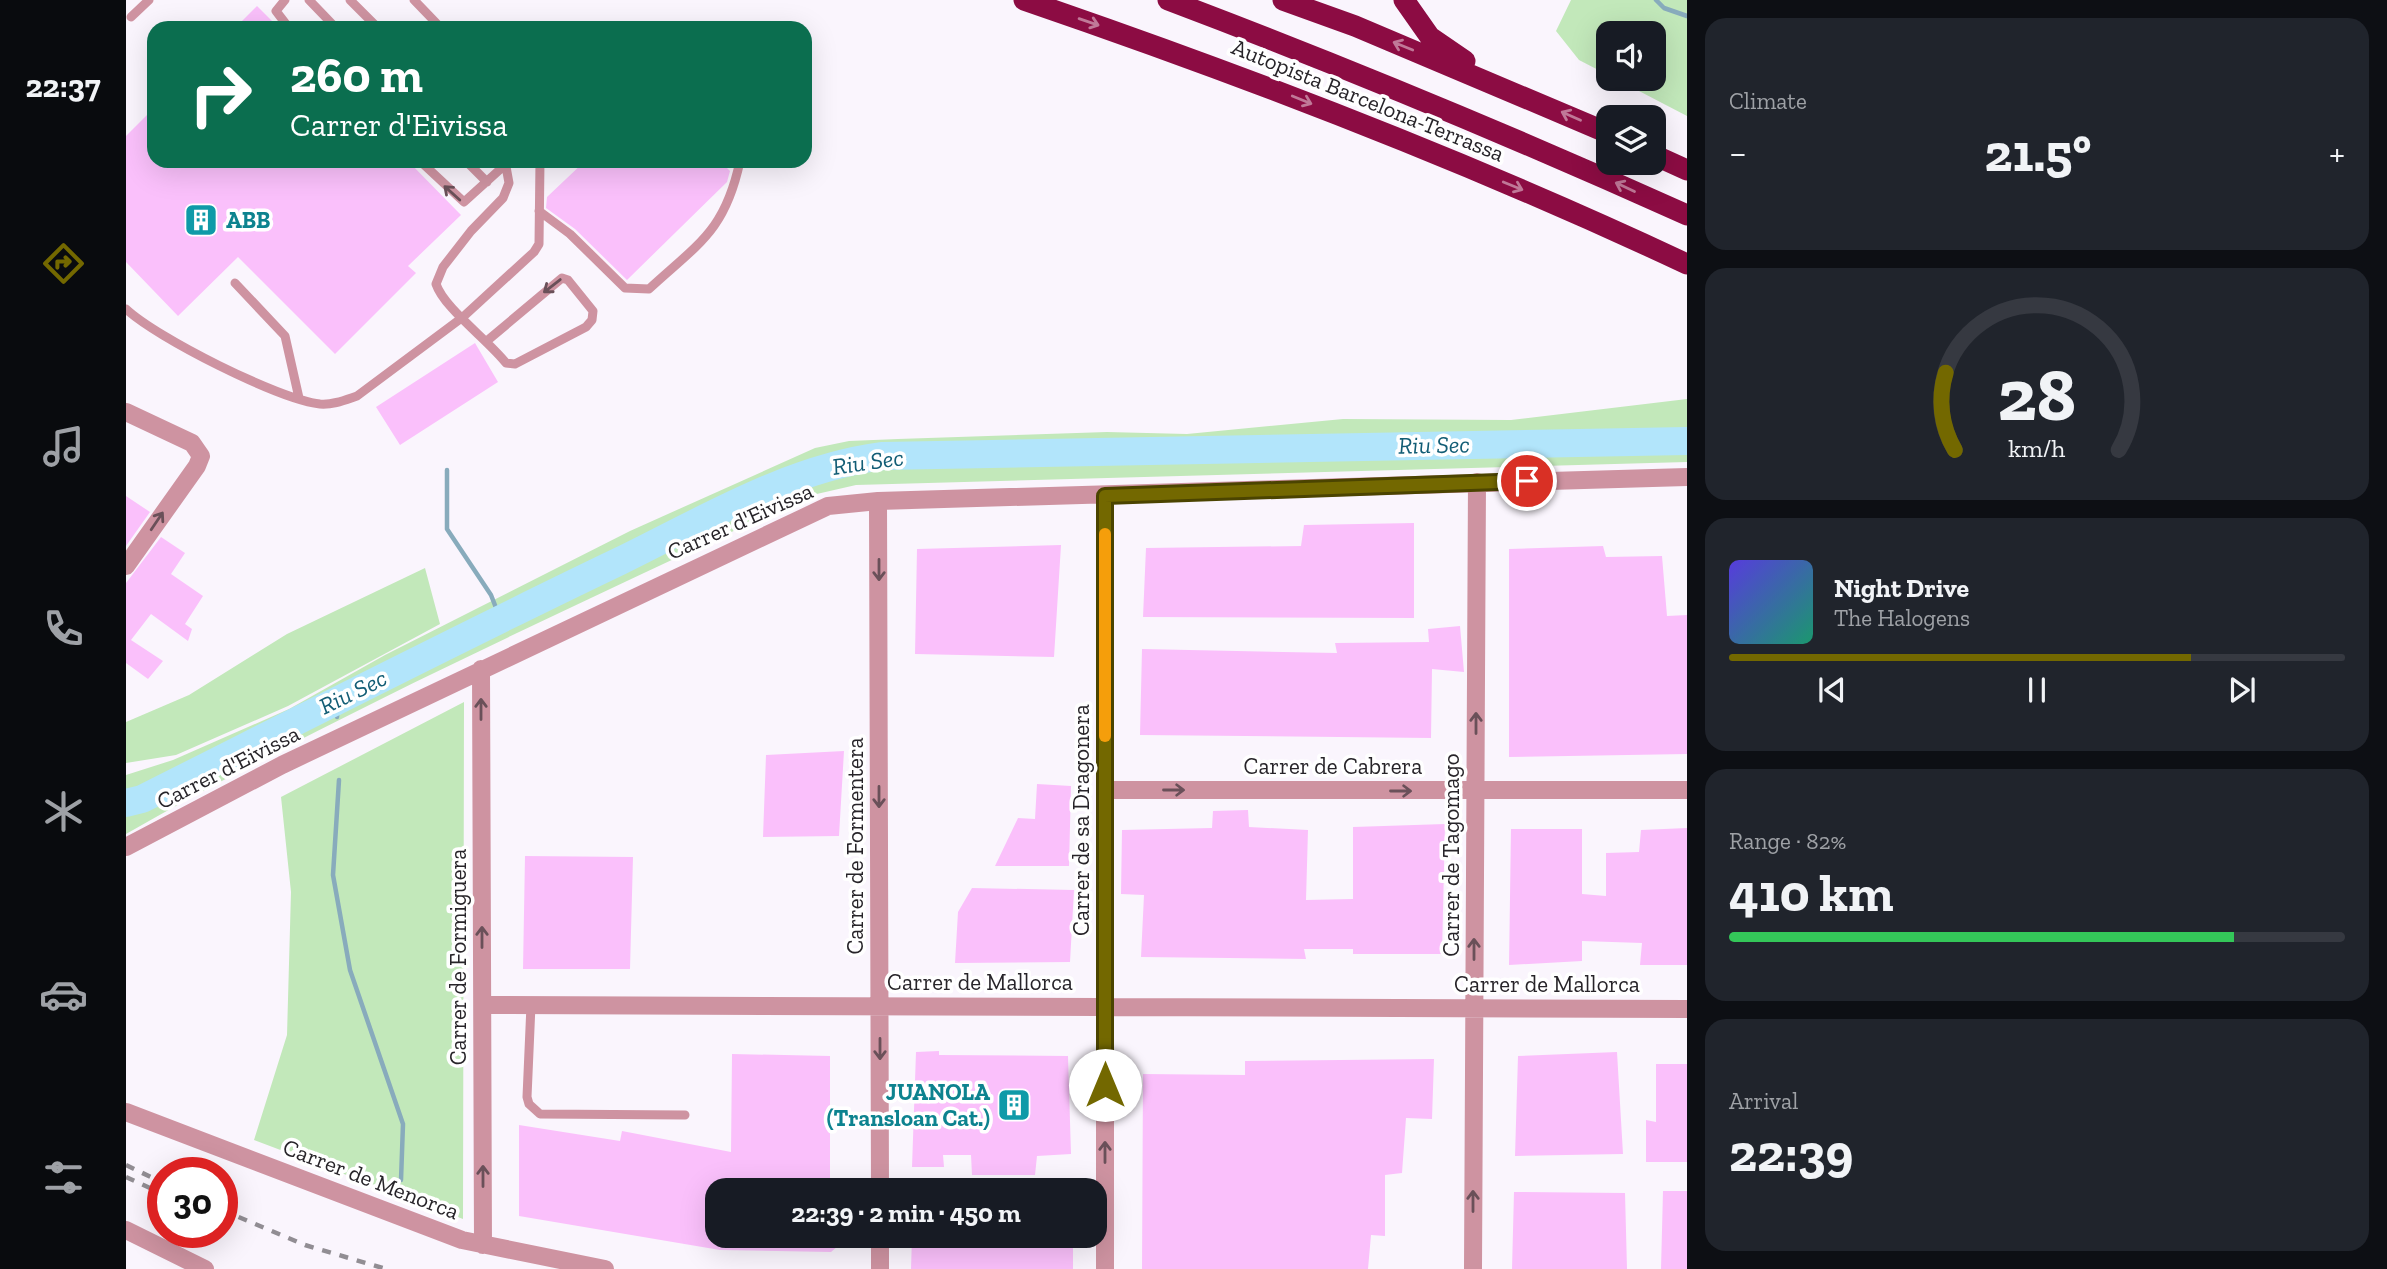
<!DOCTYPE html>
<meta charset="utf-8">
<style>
:root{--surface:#171b24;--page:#20242c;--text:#f1f3f6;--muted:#9ea1a6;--line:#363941;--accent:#736800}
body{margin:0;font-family:"Zilla Slab",serif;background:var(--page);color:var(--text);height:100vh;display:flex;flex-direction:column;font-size:26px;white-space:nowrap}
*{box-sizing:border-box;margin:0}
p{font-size:23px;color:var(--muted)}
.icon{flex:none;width:38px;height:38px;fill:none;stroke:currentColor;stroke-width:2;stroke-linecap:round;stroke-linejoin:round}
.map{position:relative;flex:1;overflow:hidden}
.details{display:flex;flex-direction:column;gap:18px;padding:18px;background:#0d0f14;width:700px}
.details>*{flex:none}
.banner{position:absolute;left:21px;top:21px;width:665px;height:147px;border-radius:21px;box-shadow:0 7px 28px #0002;background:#0b6e4f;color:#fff;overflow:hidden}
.tools{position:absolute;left:1470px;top:21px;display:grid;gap:14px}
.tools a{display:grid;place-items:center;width:70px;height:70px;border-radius:14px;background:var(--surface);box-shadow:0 7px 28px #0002;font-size:35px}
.speed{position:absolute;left:21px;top:1157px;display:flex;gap:14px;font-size:35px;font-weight:700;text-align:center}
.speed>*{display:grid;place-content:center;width:91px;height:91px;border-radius:50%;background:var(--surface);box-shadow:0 7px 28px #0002;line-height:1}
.speed .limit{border:10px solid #d22;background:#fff;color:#111}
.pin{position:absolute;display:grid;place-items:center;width:60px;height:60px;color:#fff;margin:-30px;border:4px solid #fff;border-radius:50%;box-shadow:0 2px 7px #0007}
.me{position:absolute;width:77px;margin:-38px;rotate:0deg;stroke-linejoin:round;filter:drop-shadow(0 0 5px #0008)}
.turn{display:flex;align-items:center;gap:24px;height:147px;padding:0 28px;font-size:32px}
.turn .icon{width:91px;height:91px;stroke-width:2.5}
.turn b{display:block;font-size:49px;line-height:60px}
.big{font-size:52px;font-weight:700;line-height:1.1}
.details .card{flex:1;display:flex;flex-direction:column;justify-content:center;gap:10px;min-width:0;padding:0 24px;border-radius:21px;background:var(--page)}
.details .dial{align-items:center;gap:0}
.dial svg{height:182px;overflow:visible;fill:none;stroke:var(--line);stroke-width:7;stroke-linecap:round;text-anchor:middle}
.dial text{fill:var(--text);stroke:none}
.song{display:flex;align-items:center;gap:21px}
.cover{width:84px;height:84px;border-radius:10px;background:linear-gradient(135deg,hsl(250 70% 55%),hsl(160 70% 35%))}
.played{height:7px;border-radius:4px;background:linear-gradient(90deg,var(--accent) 75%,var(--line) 75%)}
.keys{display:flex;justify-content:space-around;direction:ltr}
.heat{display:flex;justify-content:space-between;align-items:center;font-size:38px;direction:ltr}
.charge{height:10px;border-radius:5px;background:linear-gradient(90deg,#34c759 82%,var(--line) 0)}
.trip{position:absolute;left:579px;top:1178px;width:402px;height:70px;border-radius:21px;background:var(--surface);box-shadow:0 7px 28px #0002;font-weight:700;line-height:70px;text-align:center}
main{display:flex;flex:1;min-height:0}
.tabs{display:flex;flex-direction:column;width:126px;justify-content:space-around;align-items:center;background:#090b0e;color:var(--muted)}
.tabs .icon{width:49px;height:49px}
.tabs .selected{color:var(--accent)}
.tabs b{font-size:32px;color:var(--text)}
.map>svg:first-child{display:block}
.green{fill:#c2e8ba}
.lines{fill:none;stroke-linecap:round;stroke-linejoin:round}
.stream{stroke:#88abbc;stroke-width:4.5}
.river{stroke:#b2e5fb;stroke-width:28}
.building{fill:#fac0fb}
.lane{stroke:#ce93a1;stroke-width:9}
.street{stroke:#ce93a1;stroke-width:18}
.highway{stroke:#8c0c43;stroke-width:21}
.rail{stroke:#918d93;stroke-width:4.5;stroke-dasharray:9 9;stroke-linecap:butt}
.oneway{stroke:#c07998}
.oneway2{stroke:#6a5059}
.route-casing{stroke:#4b4400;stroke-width:18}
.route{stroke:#736800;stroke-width:12}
.slow{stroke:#f59e0b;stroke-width:12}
.labels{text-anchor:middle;stroke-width:7;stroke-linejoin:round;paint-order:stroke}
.street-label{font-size:23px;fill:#272429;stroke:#fff}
.culture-label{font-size:23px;font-weight:bold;fill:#0d838f;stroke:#fff;text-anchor:start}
.water-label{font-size:24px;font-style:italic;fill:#125d75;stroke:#fff}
</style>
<main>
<nav class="tabs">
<b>22:37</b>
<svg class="icon selected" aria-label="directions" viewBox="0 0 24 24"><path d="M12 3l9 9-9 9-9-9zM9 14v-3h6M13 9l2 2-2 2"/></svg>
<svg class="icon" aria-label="music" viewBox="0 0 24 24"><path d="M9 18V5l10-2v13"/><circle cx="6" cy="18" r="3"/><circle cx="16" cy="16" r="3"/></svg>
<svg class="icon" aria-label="phone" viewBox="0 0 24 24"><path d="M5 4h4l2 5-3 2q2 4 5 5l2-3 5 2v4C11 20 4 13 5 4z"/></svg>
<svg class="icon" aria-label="climate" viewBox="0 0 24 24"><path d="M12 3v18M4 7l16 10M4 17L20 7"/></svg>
<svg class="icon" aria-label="car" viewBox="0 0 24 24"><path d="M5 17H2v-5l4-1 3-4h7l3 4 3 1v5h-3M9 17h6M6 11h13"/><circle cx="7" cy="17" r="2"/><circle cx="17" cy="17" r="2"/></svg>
<svg class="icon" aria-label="filters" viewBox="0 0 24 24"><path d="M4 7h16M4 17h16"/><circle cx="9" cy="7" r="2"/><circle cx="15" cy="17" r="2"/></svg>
</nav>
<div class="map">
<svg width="1561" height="1269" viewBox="0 0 1561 1269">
<rect width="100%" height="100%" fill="#faf5fd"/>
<path class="green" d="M1445,0H1561V116L1490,79H1528V33H1482V75L1453,60L1430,31Z
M1561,399V462L730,485L682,496C453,605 220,708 0,834V775L47,760L163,709L259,655L504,531L689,448L723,441L772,439L981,432L1061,434L1217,419L1385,420Z
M299,568L314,624L162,706L50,755L0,763V722L63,695L161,634Z
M338,702L337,1219L128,1140L161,1035L165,892L155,797Z"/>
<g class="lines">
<path class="stream" d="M1530,0L1538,8L1561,16
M321,470V529L365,595L374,618
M211,717L212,700
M213,780L207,875L224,970L277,1124L275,1180"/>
<path class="river" d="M0,803L16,799C175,719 333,638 494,561C578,520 663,468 757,456L1561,441"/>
</g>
<path class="building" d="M131,6L153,28H109Z
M28,108V161H282L335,215L282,266L290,273L209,354L112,257L52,316L0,262V136Z
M459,161H594L604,171L601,182L501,280L449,229L420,208L421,197Z
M349,343L372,382L274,445L250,407Z
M0,496L24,512L0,546Z
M1288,523V618L1017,617L1020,548L1175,546L1178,525Z
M35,537L59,553L45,574L77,596L59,624L66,629L62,641L25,614L5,640L37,661L22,679L0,663V583Z
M935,545L928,657L789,654L791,549Z
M1477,546L1480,557L1536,556L1541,616L1561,615V754L1383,757V549Z
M1334,626L1338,672L1306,669L1305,738L1014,735L1016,649L1211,653L1209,643L1303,642L1302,629Z
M718,751L713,836L637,837L640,755Z
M911,784L945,786L943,866H869L892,818L909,819Z
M1122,810L1123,827L1182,830L1180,900L1227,899V827L1319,824L1316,954H1227V949H1178L1180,959L1015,957L1018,895L995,894L996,830L1086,828L1087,811Z
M1561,828V965H1514L1516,943L1456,941V961L1383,965L1385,829H1456V894L1480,896V853L1513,852L1515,830Z
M399,856L507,857L504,969H397Z
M846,888L948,890L944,962L829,963L832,912Z
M813,1051V1055L942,1056L945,1154L911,1156L909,1175H846L845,1155H817L818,1167H786L790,1052Z
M1491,1052L1497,1154L1389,1156L1392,1056Z
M606,1054L704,1056V1190H584L583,1236H713L712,1246L705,1252L594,1250L393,1216V1125L494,1141L496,1131L605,1152Z
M1308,1059L1306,1119L1280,1118L1276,1173L1259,1175V1236L1245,1235L1242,1269H1016L1017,1074L1119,1075V1061Z
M1530,1064H1561V1162H1520V1120L1530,1122Z
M1537,1191H1561V1269H1535Z
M1388,1192L1499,1193L1501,1269H1386Z
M786,1236H947V1269H785Z"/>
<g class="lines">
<path class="lane" d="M159,0L150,11L163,28
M183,0L210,28
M224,0L252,28
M288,0L315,28
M5,17L23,0
M294,161L338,202L380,164
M340,161L361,182
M413,211L444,234L499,288L523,289C573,243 599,231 614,161
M109,283L159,336L173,398
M0,309C31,338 152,399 194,404C207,405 219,400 231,396L337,317L408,252L413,244L414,161
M362,340L436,278L442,280L467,311L466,320L460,327L389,364L380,363C361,339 318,308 310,284L317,267L345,231L377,198L383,183L379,161
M405,1005L401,1097L403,1104L414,1114L559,1115
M957,1190H979"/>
<path class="street" d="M0,412L66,443L75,456L71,466L0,566
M752,501L754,1190
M355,669L357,1245
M979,790H1561
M0,847L156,765L702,506L752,501L1561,477
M357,1005L1561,1009
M0,1112L336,1240L479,1269
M0,1230L79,1269
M754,1236V1269
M979,1269V496
M1347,1269L1351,482"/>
<path class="highway" d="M898,0C1123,77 1346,163 1561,264
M1042,0C1217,66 1390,138 1561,215
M1157,0L1229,26L1482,133
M1278,0L1304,37L1339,61
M1528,155L1561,170"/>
<path class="rail" d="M0,1165L37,1183
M0,1177L37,1194
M96,1210L179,1245L260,1269"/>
</g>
<defs><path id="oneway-shaft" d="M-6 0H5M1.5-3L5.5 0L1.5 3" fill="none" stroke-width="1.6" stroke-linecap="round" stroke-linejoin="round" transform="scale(1.75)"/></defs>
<g class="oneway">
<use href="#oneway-shaft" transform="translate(963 22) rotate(19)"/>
<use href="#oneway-shaft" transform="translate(1277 46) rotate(-158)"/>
<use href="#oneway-shaft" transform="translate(1176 100) rotate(22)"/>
<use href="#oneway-shaft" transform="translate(1445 116) rotate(-156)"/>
<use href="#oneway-shaft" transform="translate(1387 186) rotate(22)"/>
<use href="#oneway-shaft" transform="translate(1499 187) rotate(-155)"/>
</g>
<g class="oneway2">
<use href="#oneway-shaft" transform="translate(326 193) rotate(-138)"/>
<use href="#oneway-shaft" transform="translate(426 286) rotate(142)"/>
<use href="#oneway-shaft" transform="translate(31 521) rotate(-56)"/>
<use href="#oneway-shaft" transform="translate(753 570) rotate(90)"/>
<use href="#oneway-shaft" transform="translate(355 709) rotate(-90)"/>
<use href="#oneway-shaft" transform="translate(1350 723) rotate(-90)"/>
<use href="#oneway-shaft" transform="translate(1048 790)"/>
<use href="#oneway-shaft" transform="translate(1275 791)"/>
<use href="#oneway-shaft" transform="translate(753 797) rotate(90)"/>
<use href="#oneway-shaft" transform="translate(356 937) rotate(-90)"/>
<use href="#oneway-shaft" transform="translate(1348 949) rotate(-90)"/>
<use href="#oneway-shaft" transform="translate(754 1049) rotate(90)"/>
<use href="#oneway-shaft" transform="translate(979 1152) rotate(-90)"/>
<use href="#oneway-shaft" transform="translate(357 1176) rotate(-90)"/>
<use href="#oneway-shaft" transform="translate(1347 1201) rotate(-90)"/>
</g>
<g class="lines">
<defs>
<path id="route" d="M979,1085V496L1401,481"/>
</defs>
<use href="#route" class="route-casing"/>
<use href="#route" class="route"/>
<path class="slow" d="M979,534V736"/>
</g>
<defs>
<symbol id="building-square" viewBox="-11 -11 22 22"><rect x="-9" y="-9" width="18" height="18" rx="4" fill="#0f9aa8" stroke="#fff"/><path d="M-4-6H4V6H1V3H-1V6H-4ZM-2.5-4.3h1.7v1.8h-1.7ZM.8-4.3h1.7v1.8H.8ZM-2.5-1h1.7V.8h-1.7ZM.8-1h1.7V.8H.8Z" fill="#fff"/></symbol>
</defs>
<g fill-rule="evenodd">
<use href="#building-square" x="56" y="201" width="38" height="38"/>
<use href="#building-square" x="869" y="1086" width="38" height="38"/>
</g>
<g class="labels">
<g class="street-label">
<text transform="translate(1242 100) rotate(22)" y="8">Autopista Barcelona-Terrassa</text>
<text transform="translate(614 521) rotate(-24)" y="8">Carrer d'Eivissa</text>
<text x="1207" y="774">Carrer de Cabrera</text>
<text transform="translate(102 767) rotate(-27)" y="8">Carrer d'Eivissa</text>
<text transform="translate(955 820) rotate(-90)" y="8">Carrer de sa Dragonera</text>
<text transform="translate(729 846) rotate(-90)" y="8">Carrer de Formentera</text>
<text transform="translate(1325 855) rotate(-90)" y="8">Carrer de Tagomago</text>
<text transform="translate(332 957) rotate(-90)" y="8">Carrer de Formiguera</text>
<text x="854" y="990">Carrer de Mallorca</text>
<text x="1421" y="992">Carrer de Mallorca</text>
<text transform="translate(245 1179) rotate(21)" y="8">Carrer de Menorca</text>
</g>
<g class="culture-label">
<text x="100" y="228">ABB</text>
<text x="864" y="1100" text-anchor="end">JUANOLA<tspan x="864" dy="26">(Transloan Cat.)</tspan></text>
</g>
<g class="water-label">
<text transform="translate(1308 445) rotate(-1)" y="8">Riu Sec</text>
<text transform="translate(742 462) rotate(-8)" y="8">Riu Sec</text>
<text transform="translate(227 692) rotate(-26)" y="8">Riu Sec</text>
</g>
</g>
</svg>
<div class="tools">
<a><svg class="icon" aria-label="sound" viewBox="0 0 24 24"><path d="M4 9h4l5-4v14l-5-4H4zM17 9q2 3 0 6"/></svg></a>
<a><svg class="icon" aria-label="layers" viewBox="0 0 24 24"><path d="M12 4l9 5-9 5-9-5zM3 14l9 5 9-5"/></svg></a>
</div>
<div class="speed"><div class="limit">30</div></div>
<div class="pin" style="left:1401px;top:481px;background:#d93025"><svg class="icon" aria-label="arrive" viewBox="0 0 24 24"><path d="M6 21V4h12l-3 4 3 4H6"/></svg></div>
<svg class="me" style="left:979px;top:1085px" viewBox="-20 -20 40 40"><circle r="19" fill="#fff"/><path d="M0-13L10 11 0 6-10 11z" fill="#736800"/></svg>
<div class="trip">22:39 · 2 min · 450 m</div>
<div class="banner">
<div class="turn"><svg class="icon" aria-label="right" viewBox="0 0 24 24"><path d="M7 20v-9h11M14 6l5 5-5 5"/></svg><div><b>260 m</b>Carrer d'Eivissa</div></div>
</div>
</div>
<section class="details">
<div class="card"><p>Climate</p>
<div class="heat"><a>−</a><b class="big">21.5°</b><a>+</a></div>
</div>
<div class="card dial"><svg viewBox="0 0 100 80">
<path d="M14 69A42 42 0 1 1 86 69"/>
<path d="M14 69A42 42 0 0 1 10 35" stroke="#736800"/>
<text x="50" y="56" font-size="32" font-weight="700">28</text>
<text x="50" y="72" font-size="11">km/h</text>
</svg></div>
<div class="card">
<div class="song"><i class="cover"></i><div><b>Night Drive</b><p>The Halogens</p></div></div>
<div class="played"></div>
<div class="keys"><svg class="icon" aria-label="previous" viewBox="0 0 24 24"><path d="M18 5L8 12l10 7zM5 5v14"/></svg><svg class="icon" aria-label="pause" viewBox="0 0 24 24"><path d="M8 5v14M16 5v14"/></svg><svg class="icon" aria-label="next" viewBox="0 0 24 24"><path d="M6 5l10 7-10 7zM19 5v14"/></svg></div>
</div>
<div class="card"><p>Range · 82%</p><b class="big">410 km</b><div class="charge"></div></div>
<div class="card"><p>Arrival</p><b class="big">22:39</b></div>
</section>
</main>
